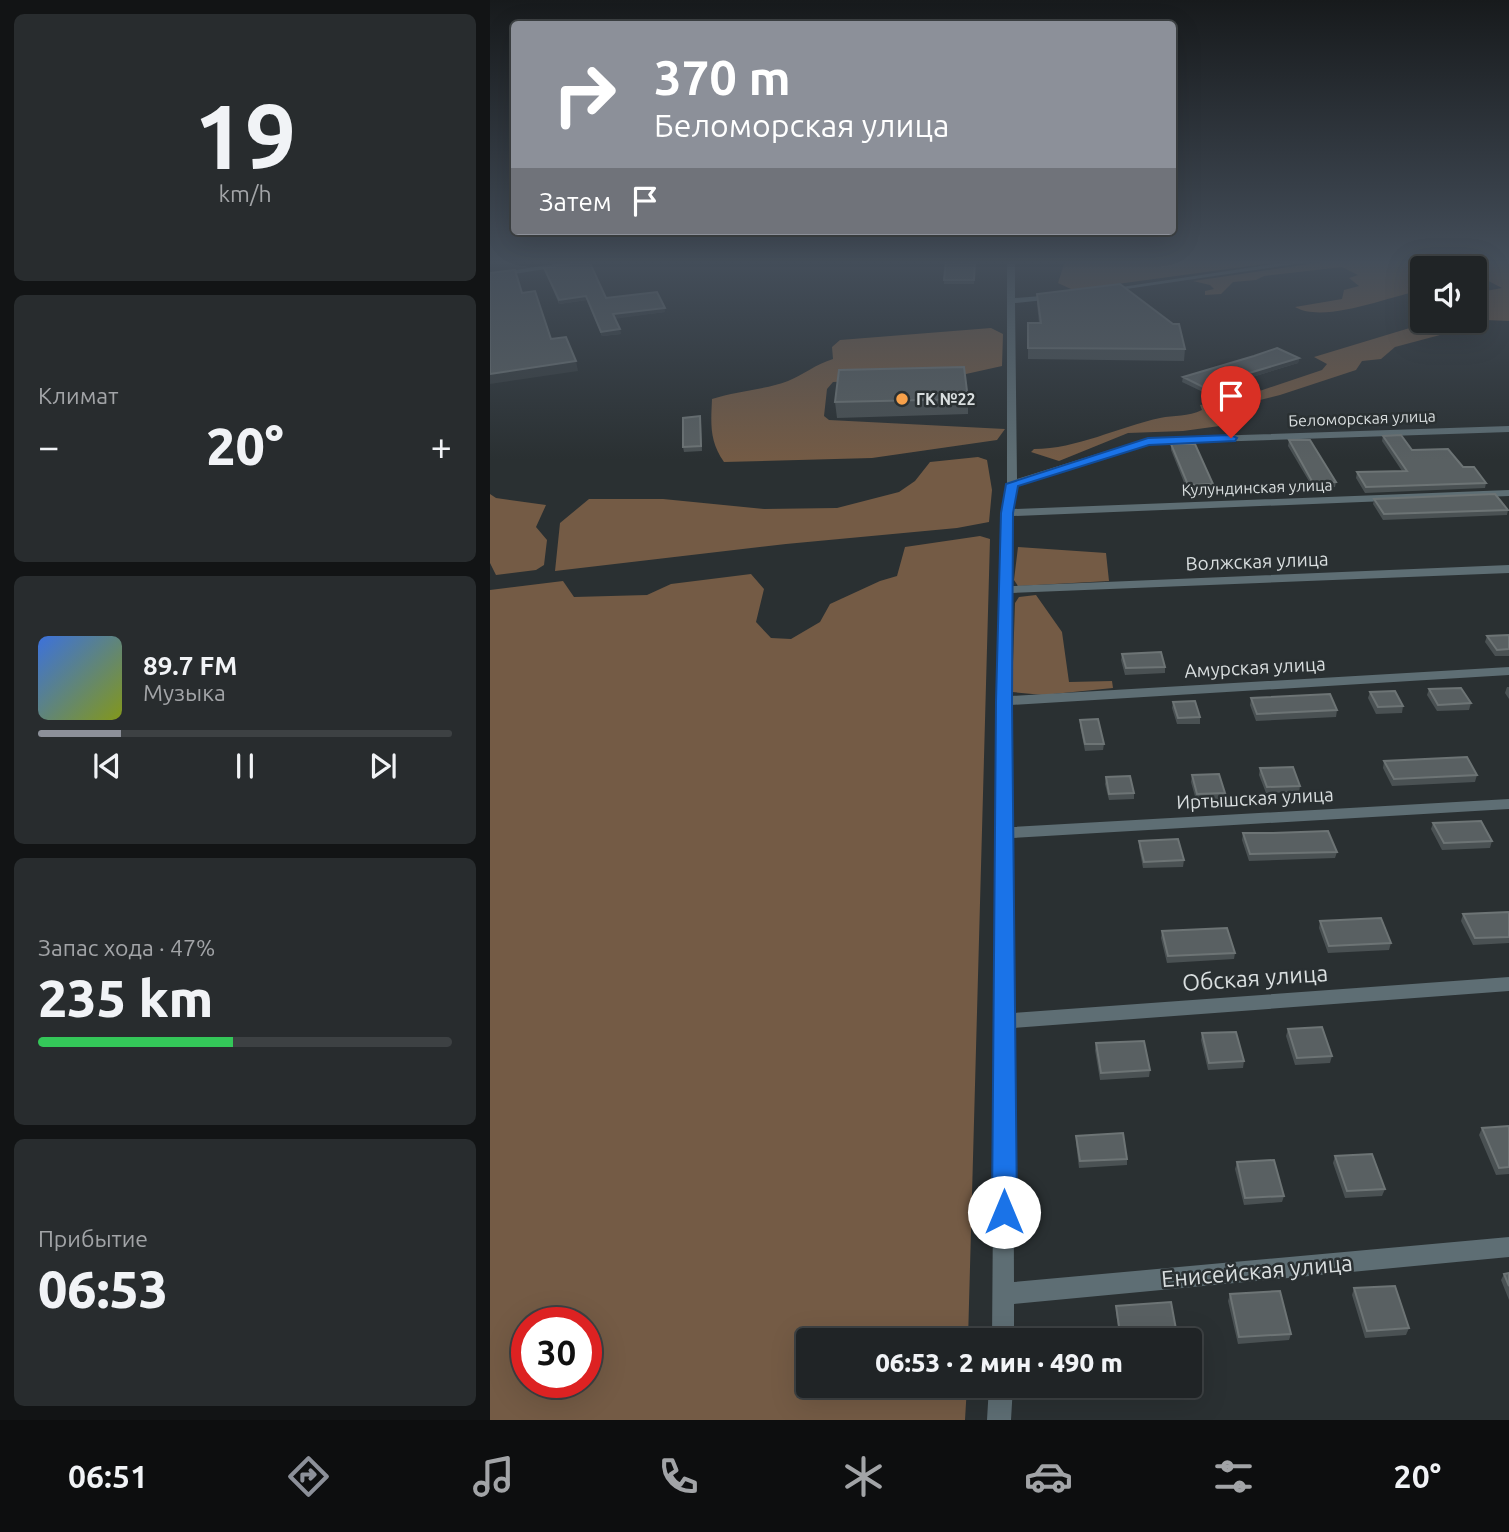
<!DOCTYPE html>
<html lang="ru">
<meta charset="utf-8">
<style>
:root{--surface:#202426;--page:#282c2e;--text:#f1f3f6;--muted:#a2a4a7;--line:#3d4143;--accent:#8c9099}
body{margin:0;font-family:Ubuntu,sans-serif;background:var(--page);color:var(--text);height:100vh;display:flex;flex-direction:column;font-size:26px;white-space:nowrap}
*{box-sizing:border-box;margin:0}
p{font-size:23px;color:var(--muted)}
.icon{flex:none;width:38px;height:38px;fill:none;stroke:currentColor;stroke-width:2;stroke-linecap:round;stroke-linejoin:round}
.map{position:relative;flex:1;overflow:hidden}
.side{display:flex;flex-direction:column;gap:14px;padding:14px;background:#121415;width:490px}
.side>*{flex:none}
.guide{position:absolute;left:21px;top:21px;width:665px;height:214px;border-radius:7px;box-shadow:0 7px 28px #0002,0 0 0 2px var(--line);background:#8c9099;color:#fff;overflow:hidden}
.fabs{position:absolute;left:920px;top:256px;display:grid;gap:14px}
.fabs a{display:grid;place-items:center;width:77px;height:77px;border-radius:7px;background:var(--surface);box-shadow:0 7px 28px #0002,0 0 0 2px var(--line);font-size:35px}
.speed{position:absolute;left:21px;top:1307px;display:flex;gap:14px;font-size:35px;font-weight:700;text-align:center}
.speed>*{display:grid;place-content:center;width:91px;height:91px;border-radius:50%;background:var(--surface);box-shadow:0 7px 28px #0002,0 0 0 2px var(--line);line-height:1}
.speed .limit{border:10px solid #d22;background:#fff;color:#111}
.pin{position:absolute;display:grid;place-items:center;width:60px;height:60px;color:#fff;margin:-72px -30px;border-radius:50% 50% 50% 0;rotate:-45deg;box-shadow:0 0 7px #0007}
.pin .icon{rotate:45deg}
.me{position:absolute;width:77px;margin:-38px;rotate:0deg;stroke-linejoin:round;filter:drop-shadow(0 0 5px #0008)}
.turn{display:flex;align-items:center;gap:24px;height:147px;padding:0 28px;font-size:32px}
.turn .icon{width:91px;height:91px;stroke-width:2.5}
.turn b{display:block;font-size:49px;line-height:60px}
.then{display:flex;align-items:center;height:66px;padding:0 28px;background:#0003;gap:14px;font-size:26px}
.big{font-size:52px;font-weight:800;line-height:1.1}
.side .widget{flex:1;display:flex;flex-direction:column;justify-content:center;gap:10px;min-width:0;padding:0 24px;border-radius:10px;background:var(--page)}
.side .dial{align-items:center;gap:0}
.dial b{font-size:91px;line-height:1}
.song{display:flex;align-items:center;gap:21px}
.cover{width:84px;height:84px;border-radius:10px;background:linear-gradient(135deg,hsl(220 70% 55%),hsl(70 70% 35%))}
.played{height:7px;border-radius:4px;background:linear-gradient(90deg,var(--accent) 20%,var(--line) 20%)}
.keys{display:flex;justify-content:space-around;direction:ltr}
.heat{display:flex;justify-content:space-between;align-items:center;font-size:38px;direction:ltr}
.charge{height:10px;border-radius:5px;background:linear-gradient(90deg,#34c759 47%,var(--line) 0)}
.trip{position:absolute;left:306px;top:1328px;width:406px;height:70px;border-radius:7px;background:var(--surface);box-shadow:0 7px 28px #0002,0 0 0 2px var(--line);font-weight:800;line-height:70px;text-align:center}
.tab-bar{display:flex;height:112px;justify-content:space-around;align-items:center;background:#0d0e0f;color:var(--muted)}
.tab-bar .icon{width:49px;height:49px}
.tab-bar .on{color:var(--accent)}
.tab-bar b{font-size:32px;color:var(--text)}
main{display:flex;flex:1;min-height:0}
.map>svg:first-child{display:block}
.forest{fill:#745b45;fill-rule:evenodd}
.lines{fill:none;stroke-linecap:round;stroke-linejoin:round}
.street{fill:#5e6e74;fill-rule:evenodd}
.wall{fill:#4a5153}
.shaded-wall{fill:#373d3f}
.building{fill:#596062;stroke:#6d7475;stroke-width:2}
.route{fill:#1a73e8;stroke:#114b97;stroke-width:2}
.poi-dot{fill:#f8a14a;stroke:#2a3032;stroke-width:2.5}
.labels{text-anchor:middle;stroke-width:5;stroke-linejoin:round;paint-order:stroke}
.far-poi-label{font-size:16px;font-weight:bold;fill:#d9dedf;stroke:#2a3032;text-anchor:start}
.far-street-label{font-size:16px;fill:#d9dedf;stroke:#2a3032}
.street-label{font-size:19px;fill:#d9dedf;stroke:#2a3032}
.near-street-label{font-size:23px;fill:#d9dedf;stroke:#2a3032}
</style>
<main>
<section class="side">
<div class="widget dial"><b>19</b><p>km/h</p></div>
<div class="widget"><p>Климат</p>
<div class="heat"><a>−</a><b class="big">20°</b><a>+</a></div>
</div>
<div class="widget">
<div class="song"><i class="cover"></i><div><b>89.7 FM</b><p>Музыка</p></div></div>
<div class="played"></div>
<div class="keys"><svg class="icon" aria-label="previous" viewBox="0 0 24 24"><path d="M18 5L8 12l10 7zM5 5v14"/></svg><svg class="icon" aria-label="pause" viewBox="0 0 24 24"><path d="M8 5v14M16 5v14"/></svg><svg class="icon" aria-label="next" viewBox="0 0 24 24"><path d="M6 5l10 7-10 7zM19 5v14"/></svg></div>
</div>
<div class="widget"><p>Запас хода · 47%</p><b class="big">235 km</b><div class="charge"></div></div>
<div class="widget"><p>Прибытие</p><b class="big">06:53</b></div>
</section>
<div class="map">
<svg width="1019" height="1420" viewBox="0 0 1019 1420">
<rect width="100%" height="100%" fill="#2a3032"/>
<path class="forest" d="M575,261H796L583,290L568,283Z
M839,261H941L952,268H933V290C900,296 834,324 805,307L852,299L854,290L869,286L859,278L868,275L852,267L774,276L766,280L743,282L731,294L715,295V291L724,289L720,285L703,281Z
M961,261L1019,262V321L996,320L965,331L905,347L891,359L872,361L866,370L790,395L730,410L737,425L693,431L638,433L569,461L541,452L544,449C587,449 628,427 670,418C684,415 698,417 712,410L710,405L743,400L832,370L837,364L824,357L946,320H985V304L993,301L985,293L1012,288L985,274V268H973Z
M501,328L513,334L512,366L467,376L343,382L337,389L334,416L339,420L515,429L507,440L382,458L234,462C219,441 221,423 222,399C246,391 274,390 298,381C313,375 326,364 343,359L342,347L350,340Z
M488,457L497,460L502,490L499,522L467,528L296,544L65,571L70,523L99,499H173L274,509L347,508L409,492L425,481L440,462Z
M0,494L6,498L56,505L46,527L57,540L54,565L46,570L6,575L0,563Z
M490,536L500,539L478,1340H318V1386H477L475,1420H0V590L73,581L84,597L157,595L181,584L261,574L274,589L266,622L281,638L301,639L330,622L340,604L390,581L407,576L415,547ZM37,1323H96V1382H37Z
M528,547L616,553L619,581L528,586L524,580Z
M546,595L572,632L579,682L622,681L623,688L553,695L522,692L525,603L529,597Z"/>
<g class="lines">
<path class="street" d="M84,261H104L0,278V274Z
M517,261H525V298L564,295L568,297L564,299L525,303L527,479L658,438L1019,426V432L659,444L527,486L523,509L1019,490V496L523,516L522,586L1019,565V573L522,593L521,696L1019,667V675L521,705L522,827L1019,799V809L522,838L523,1013L1019,977V991L523,1028L524,1282L1019,1237V1257L524,1304V1340H502L507,701L511,513L517,484Z
M804,261H825L616,292L612,290Z
M499,1386H523L521,1420H497Z"/>
</g>
<path class="wall" d="M485,261L484,284H454V280Z
M54,268L116,298L175,312L125,318L131,334L112,336L97,300L69,304Z
M547,294L695,349L694,361L538,359V323H549L547,304Z
M809,358L808,363L713,392L692,382L693,377Z
M478,399V414L347,418L345,402Z
M211,422L212,451L194,452L193,447Z
M893,436L922,450L973,467L996,483L995,488L875,493L866,478L867,472L912,471L892,441Z
M799,440L846,482L845,487L823,488L798,446Z
M681,444L723,484L722,489L697,490L681,450Z
M884,499L1018,510L1017,515L893,520L883,504Z
M1019,635V656H1005L995,642L997,636Z
M632,654L675,667V673L635,675L631,660Z
M1017,687H1019V699L1015,693Z
M939,689L981,703L979,710L947,711L937,695Z
M880,692L913,706L912,713L886,714L878,698Z
M761,698L847,710L846,717L766,721L760,705Z
M683,702L710,717V724H687L682,708Z
M590,720L614,744L613,750L595,751L590,726Z
M894,761L987,775L985,782L902,786L893,768Z
M770,768L810,786L809,792L776,793L769,775Z
M702,775L735,793L734,799L706,800L701,782Z
M616,777L644,793V799L619,800L615,784Z
M943,823L1002,841L1000,848L952,850L941,829Z
M753,833L847,852L845,858L759,861L752,840Z
M649,841L694,860L693,867L653,868L649,847Z
M1019,912V943L983,945L971,921L973,914Z
M830,921L901,943L899,950L838,953L829,928Z
M672,931L745,953L744,959L677,963L671,938Z
M798,1029L842,1056L840,1063L805,1065L796,1036Z
M712,1033L754,1061L753,1068L718,1070L711,1040Z
M606,1043L660,1070L659,1077L610,1080L605,1050Z
M1019,1126V1174L1006,1175L989,1135L992,1128Z
M586,1136L637,1159V1165L589,1168L586,1143Z
M845,1156L895,1189L892,1196L855,1198L843,1163Z
M747,1162L794,1196L792,1202L754,1205L745,1169Z
M1019,1273V1300L1011,1280L1014,1274Z
M864,1288L919,1328L916,1335L875,1338L862,1295Z
M740,1294L801,1334L799,1340L748,1344L738,1301Z
M626,1306L688,1340H630L626,1313Z"/>
<path class="shaded-wall" d="M96,296L97,300L69,304V300Z
M175,308V312L124,319L123,314Z
M130,329L131,334L112,336L111,332Z
M809,358L808,363L713,392V387Z
M86,361L88,371L0,384V374Z"/>
<path class="building" d="M99,261L116,298L167,292L175,308L123,314L130,329L111,332L96,296L69,300L54,268Z
M456,261H485L484,280H454Z
M25,270L32,293L45,291L61,339L76,337L86,361L0,374V273Z
M630,284L683,324H689L695,349L538,348V323H551L547,294Z
M787,348L809,358L713,387L693,377L764,356Z
M474,367L478,399L345,402L349,370Z
M210,416L211,446L193,447V418Z
M911,435L922,450L958,449L973,467H984L996,483L876,487L867,472L917,471L893,436Z
M799,440H820L846,482L823,483Z
M681,444H705L723,484L698,485Z
M1005,494L1018,510L894,514L884,499Z
M1019,635V649L1007,650L997,636Z
M671,652L675,667L636,668L632,654Z
M971,688L981,703L948,705L939,689Z
M905,691L913,706L888,707L880,692Z
M840,694L847,710L767,714L761,698Z
M705,701L710,717L688,718L683,702Z
M608,719L614,744H595L590,720Z
M977,757L987,775L904,779L894,761Z
M803,767L810,786L777,787L770,768Z
M729,774L735,793L707,794L702,775Z
M640,776L644,793L619,794L616,777Z
M991,821L1002,841L954,843L943,823Z
M838,831L847,852L760,854L753,833H783Z
M688,839L694,860L654,862L649,841Z
M1019,912V937L985,938L973,914Z
M891,918L901,943L839,946L830,921Z
M737,928L745,953L678,956L672,931Z
M832,1027L842,1056L807,1058L798,1029Z
M746,1032L754,1061L719,1063L712,1033Z
M654,1041L660,1070L611,1073L606,1043Z
M1019,1126V1167L1009,1168L992,1128Z
M633,1133L637,1159L590,1161L586,1136Z
M882,1154L895,1189L857,1191L845,1156Z
M784,1160L794,1196L755,1198L747,1162Z
M1019,1273V1286L1014,1274Z
M905,1286L919,1328L877,1331L864,1288Z
M790,1291L801,1334L749,1337L740,1294Z
M681,1302L688,1340H631L626,1306Z"/>
<linearGradient id="sky" x2="0" y2="1"><stop stop-color="#171a1c"/><stop offset="0.57" stop-color="#444e5a"/><stop offset="1" stop-color="#444e5a" stop-opacity="0"/></linearGradient>
<rect width="1019" height="460" fill="url(#sky)"/>
<path class="route" d="M741,435L747,438L745,441L659,445L528,486L523,513L522,701L527,1212L523,1220L514,1223L506,1220L502,1212L506,701L511,513L516,484L658,438Z"/>
<circle class="poi-dot" cx="412" cy="399" r="7"/>
<g class="labels">
<g class="far-poi-label">
<text x="426" y="405">ГК №22</text>
</g>
<g class="far-street-label">
<text transform="translate(872 418) rotate(-2)" y="6">Беломорская улица</text>
<text transform="translate(767 487) rotate(-2)" y="6">Кулундинская улица</text>
</g>
<g class="street-label">
<text transform="translate(767 561) rotate(-2)" y="7">Волжская улица</text>
<text transform="translate(765 667) rotate(-3)" y="7">Амурская улица</text>
<text transform="translate(765 798) rotate(-3)" y="7">Иртышская улица</text>
</g>
<g class="near-street-label">
<text transform="translate(765 978) rotate(-4)" y="8">Обская улица</text>
<text transform="translate(767 1271) rotate(-5)" y="8">Енисейская улица</text>
</g>
</g>
</svg>
<div class="fabs">
<a><svg class="icon" aria-label="sound" viewBox="0 0 24 24"><path d="M4 9h4l5-4v14l-5-4H4zM17 9q2 3 0 6"/></svg></a>
</div>
<div class="speed"><div class="limit">30</div></div>
<div class="pin" style="left:741px;top:438px;background:#d93025"><svg class="icon" aria-label="arrive" viewBox="0 0 24 24"><path d="M6 21V4h12l-3 4 3 4H6"/></svg></div>
<svg class="me" style="left:514px;top:1212px" viewBox="-20 -20 40 40"><circle r="19" fill="#fff"/><path d="M0-13L10 11 0 6-10 11z" fill="#1a73e8"/></svg>
<div class="trip">06:53 · 2 мин · 490 m</div>
<div class="guide">
<div class="turn"><svg class="icon" aria-label="right" viewBox="0 0 24 24"><path d="M7 20v-9h11M14 6l5 5-5 5"/></svg><div><b>370 m</b>Беломорская улица</div></div>
<div class="then">Затем<svg class="icon" aria-label="arrive" viewBox="0 0 24 24"><path d="M6 21V4h12l-3 4 3 4H6"/></svg></div>
</div>
</div>
</main>
<nav class="tab-bar">
<b>06:51</b>
<svg class="icon on" aria-label="directions" viewBox="0 0 24 24"><path d="M12 3l9 9-9 9-9-9zM9 14v-3h6M13 9l2 2-2 2"/></svg>
<svg class="icon" aria-label="music" viewBox="0 0 24 24"><path d="M9 18V5l10-2v13"/><circle cx="6" cy="18" r="3"/><circle cx="16" cy="16" r="3"/></svg>
<svg class="icon" aria-label="phone" viewBox="0 0 24 24"><path d="M5 4h4l2 5-3 2q2 4 5 5l2-3 5 2v4C11 20 4 13 5 4z"/></svg>
<svg class="icon" aria-label="climate" viewBox="0 0 24 24"><path d="M12 3v18M4 7l16 10M4 17L20 7"/></svg>
<svg class="icon" aria-label="car" viewBox="0 0 24 24"><path d="M5 17H2v-5l4-1 3-4h7l3 4 3 1v5h-3M9 17h6M6 11h13"/><circle cx="7" cy="17" r="2"/><circle cx="17" cy="17" r="2"/></svg>
<svg class="icon" aria-label="filters" viewBox="0 0 24 24"><path d="M4 7h16M4 17h16"/><circle cx="9" cy="7" r="2"/><circle cx="15" cy="17" r="2"/></svg>
<b>20°</b>
</nav>
